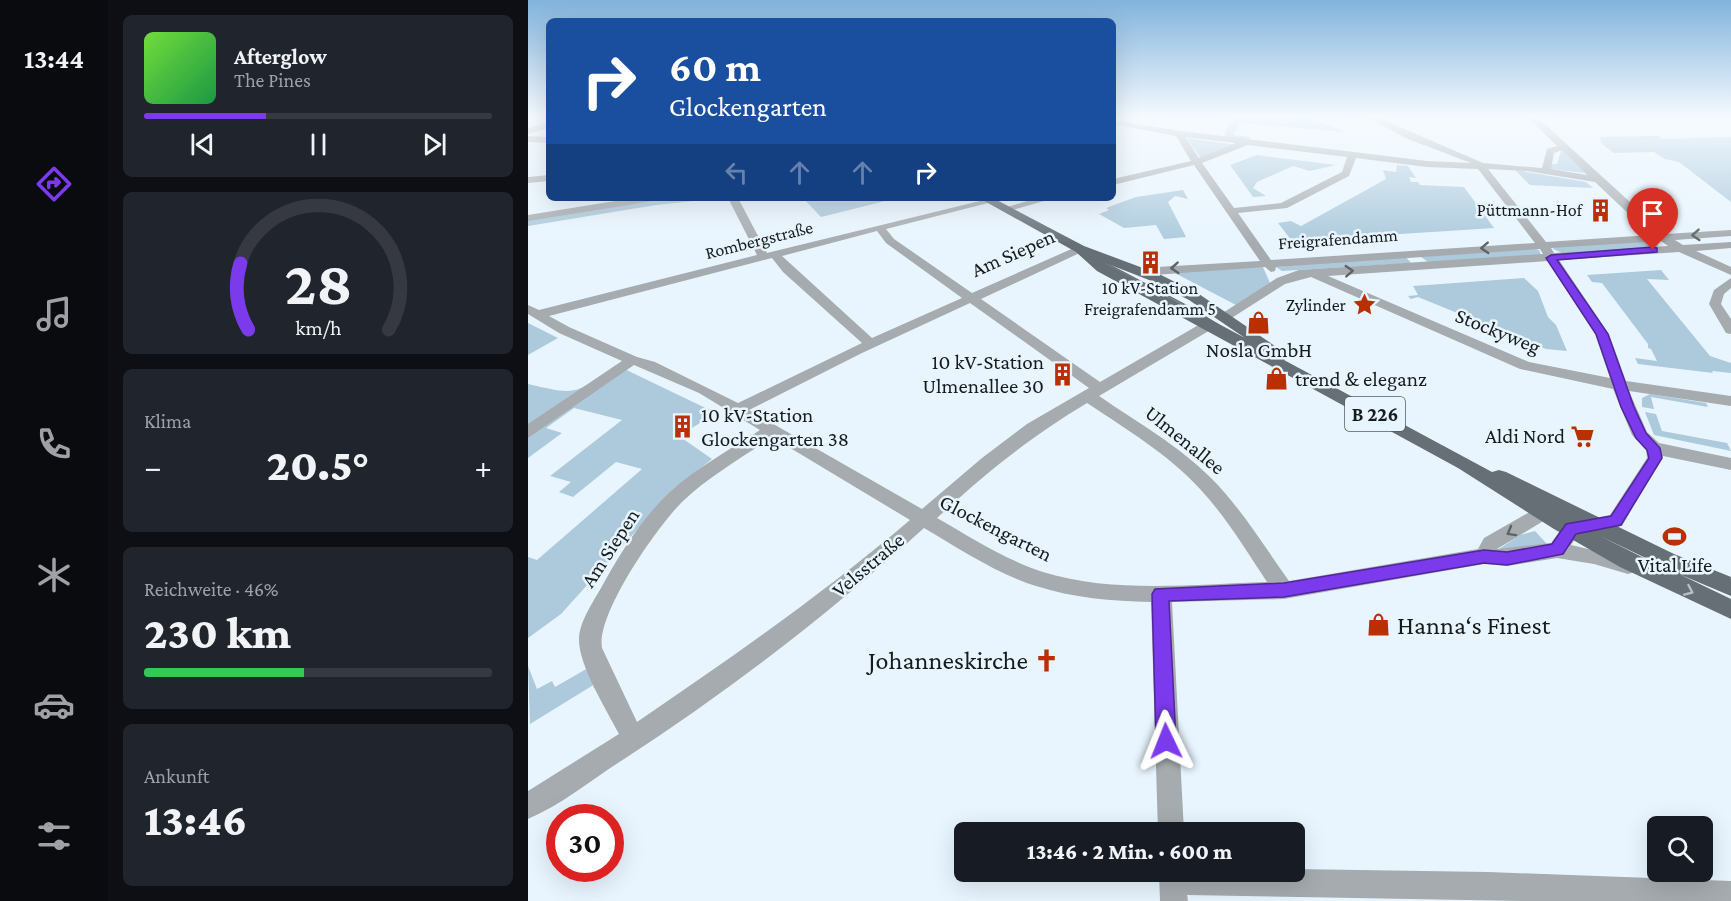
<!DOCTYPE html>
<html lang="de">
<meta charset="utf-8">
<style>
:root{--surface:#171b24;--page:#20242c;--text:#f1f3f6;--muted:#9ea1a6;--line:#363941;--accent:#7c3aed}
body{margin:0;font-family:"Crimson Pro",serif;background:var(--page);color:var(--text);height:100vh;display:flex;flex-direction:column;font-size:22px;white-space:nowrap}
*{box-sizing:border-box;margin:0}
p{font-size:20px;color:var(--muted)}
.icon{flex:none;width:33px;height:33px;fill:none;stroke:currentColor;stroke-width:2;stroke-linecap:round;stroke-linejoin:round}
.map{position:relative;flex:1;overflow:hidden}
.details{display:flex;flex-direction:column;gap:15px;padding:15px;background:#0d0f14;width:420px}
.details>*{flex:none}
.hud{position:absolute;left:18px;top:18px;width:570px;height:183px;border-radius:9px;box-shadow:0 6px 24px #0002;background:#1a4fa0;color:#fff;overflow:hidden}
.fabs{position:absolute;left:1119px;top:816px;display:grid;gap:12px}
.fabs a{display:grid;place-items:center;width:66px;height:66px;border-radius:9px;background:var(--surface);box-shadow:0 6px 24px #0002;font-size:30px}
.speed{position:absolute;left:18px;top:804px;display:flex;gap:12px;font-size:30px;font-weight:700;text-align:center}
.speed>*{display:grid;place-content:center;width:78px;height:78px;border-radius:50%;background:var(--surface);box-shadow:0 6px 24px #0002;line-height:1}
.speed .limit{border:9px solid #d22;background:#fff;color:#111}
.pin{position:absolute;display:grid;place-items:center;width:51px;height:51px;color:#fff;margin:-62px -26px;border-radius:50% 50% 50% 0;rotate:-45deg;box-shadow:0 0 6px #0007}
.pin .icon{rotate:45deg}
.me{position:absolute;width:66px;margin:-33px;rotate:358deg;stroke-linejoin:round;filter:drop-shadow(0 0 4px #0008)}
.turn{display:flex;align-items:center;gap:21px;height:126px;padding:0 24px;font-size:27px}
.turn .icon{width:78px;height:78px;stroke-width:2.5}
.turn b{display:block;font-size:42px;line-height:51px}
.lanes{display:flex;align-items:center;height:57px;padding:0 24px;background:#0003;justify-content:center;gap:30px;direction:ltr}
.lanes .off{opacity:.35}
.big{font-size:45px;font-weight:800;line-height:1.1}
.details .tile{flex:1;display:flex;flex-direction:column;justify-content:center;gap:9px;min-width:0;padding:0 21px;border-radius:9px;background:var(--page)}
.details .dial{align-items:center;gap:0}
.dial svg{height:156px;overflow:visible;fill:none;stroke:var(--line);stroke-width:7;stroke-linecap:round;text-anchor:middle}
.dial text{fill:var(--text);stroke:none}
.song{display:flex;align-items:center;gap:18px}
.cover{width:72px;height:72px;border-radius:9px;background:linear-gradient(135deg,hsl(100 70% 55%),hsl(140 70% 35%))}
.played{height:6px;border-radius:3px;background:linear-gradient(90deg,var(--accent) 35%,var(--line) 35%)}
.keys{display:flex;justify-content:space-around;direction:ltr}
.heat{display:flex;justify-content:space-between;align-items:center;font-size:33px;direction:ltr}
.charge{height:9px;border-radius:4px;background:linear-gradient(90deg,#34c759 46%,var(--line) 0)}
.trip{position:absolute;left:426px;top:822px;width:351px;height:60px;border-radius:9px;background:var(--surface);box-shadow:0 6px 24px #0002;font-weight:800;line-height:60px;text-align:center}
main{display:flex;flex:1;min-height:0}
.tab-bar{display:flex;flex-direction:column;width:108px;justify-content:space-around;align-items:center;background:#090b0e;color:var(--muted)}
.tab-bar .icon{width:42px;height:42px}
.tab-bar .selected{color:var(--accent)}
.tab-bar b{font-size:27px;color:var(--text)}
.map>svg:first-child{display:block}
.green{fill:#accadc}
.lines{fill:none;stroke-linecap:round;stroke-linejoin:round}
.minor{fill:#a5abae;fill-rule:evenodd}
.tertiary{fill:#a5abae;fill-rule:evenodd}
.primary{fill:#656f75;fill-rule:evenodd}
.tram{stroke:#687075;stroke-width:1.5}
.oneway{stroke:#5e6366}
.oneway2{stroke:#b4bfc7}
.route{fill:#7c3aed;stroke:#51269a;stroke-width:1.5}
.labels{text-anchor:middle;stroke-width:5;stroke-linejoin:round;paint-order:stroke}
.far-poi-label{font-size:18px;fill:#161b1d;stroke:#e8f5fe;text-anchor:end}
.far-street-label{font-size:18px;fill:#161b1d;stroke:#e8f5fe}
.shield{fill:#e8f5fe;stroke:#555c60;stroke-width:1.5}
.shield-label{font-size:20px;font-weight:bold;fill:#161b1d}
.street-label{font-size:21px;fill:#161b1d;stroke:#e8f5fe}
.poi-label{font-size:21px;fill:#161b1d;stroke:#e8f5fe}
.near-poi-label{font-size:26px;fill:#161b1d;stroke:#e8f5fe;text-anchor:start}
</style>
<main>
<nav class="tab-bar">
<b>13:44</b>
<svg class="icon selected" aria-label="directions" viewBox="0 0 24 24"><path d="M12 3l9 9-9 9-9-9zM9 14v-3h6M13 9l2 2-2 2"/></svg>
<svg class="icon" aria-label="music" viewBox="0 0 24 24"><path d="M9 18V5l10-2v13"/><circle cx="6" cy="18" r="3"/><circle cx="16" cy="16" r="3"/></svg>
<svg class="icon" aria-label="phone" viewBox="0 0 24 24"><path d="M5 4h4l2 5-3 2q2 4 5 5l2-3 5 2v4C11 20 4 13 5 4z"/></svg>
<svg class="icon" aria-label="climate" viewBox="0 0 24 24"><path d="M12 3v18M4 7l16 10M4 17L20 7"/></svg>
<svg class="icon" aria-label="car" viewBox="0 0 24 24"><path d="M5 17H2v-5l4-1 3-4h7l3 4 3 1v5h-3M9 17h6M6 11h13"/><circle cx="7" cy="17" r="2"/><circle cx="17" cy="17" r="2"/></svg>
<svg class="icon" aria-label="filters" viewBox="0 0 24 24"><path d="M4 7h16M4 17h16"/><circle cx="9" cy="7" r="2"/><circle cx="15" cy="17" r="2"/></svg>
</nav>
<section class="details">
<div class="tile">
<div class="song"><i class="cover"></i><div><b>Afterglow</b><p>The Pines</p></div></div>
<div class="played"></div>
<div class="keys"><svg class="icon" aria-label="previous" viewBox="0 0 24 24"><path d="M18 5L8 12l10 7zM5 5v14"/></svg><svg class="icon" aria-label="pause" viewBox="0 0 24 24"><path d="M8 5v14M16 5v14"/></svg><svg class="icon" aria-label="next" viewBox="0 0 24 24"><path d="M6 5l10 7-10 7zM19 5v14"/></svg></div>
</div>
<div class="tile dial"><svg viewBox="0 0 100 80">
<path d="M14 69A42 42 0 1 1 86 69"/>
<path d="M14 69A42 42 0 0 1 10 35" stroke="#7c3aed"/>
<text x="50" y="56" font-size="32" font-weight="700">28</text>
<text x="50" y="72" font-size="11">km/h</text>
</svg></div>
<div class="tile"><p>Klima</p>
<div class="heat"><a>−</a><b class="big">20.5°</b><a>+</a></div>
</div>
<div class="tile"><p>Reichweite · 46%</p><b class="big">230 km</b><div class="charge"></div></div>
<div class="tile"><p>Ankunft</p><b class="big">13:46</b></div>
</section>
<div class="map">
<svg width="1203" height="901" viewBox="0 0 1203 901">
<rect width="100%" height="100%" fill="#e8f5fe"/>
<path class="green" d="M703,118H780L818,132L712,123L705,135L722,137L720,140L696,137Z
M1130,136L1135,139L1203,137V202L1151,162L1137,159L1126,152L1086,153L1073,143L1072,137Z
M658,138L710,145L673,158Z
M1026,150H1034L1057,173L1023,169L1022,164H1029L1033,151Z
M729,155L808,165L782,171L765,166L729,182L725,188L738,196L725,197L702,165Z
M869,165L880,166L888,178L881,177L883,182H890L892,185L936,187L966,228L764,241L750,223L763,221L773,226L858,179L855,170L868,172Z
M987,170L1058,182L1065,188L1002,185Z
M655,190L660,199L647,196L640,202L658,237L636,239L628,225L596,228L571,214L581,210L578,208L608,197Z
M132,198H195L128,205L0,226V220Z
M275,198H359L361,200L293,217Z
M1121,241L1130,245L1129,247L1034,253L1025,249L1026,247Z
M1005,248L1011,250L1013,255L900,262L893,257V255Z
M877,256L883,263L754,271L748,267Z
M734,265L742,283L708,305L643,271Z
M1133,270L1141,280L1119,279L1182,356L1203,363V373L1184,371L1185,373L1110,364L1107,358L1129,361L1123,349L1120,348V344L1074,283L1064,282L1059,275Z
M996,278L1010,291L1020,317L1028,325L1039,351L1018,349L890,297L883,299L880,296L890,295L885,286Z
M0,323L30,338L0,355Z
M88,365L188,413L151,436L184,459L145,490L33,614L0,638V557L9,560L114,469L88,462L45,497L31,492L43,482L22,476L94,420L46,408L18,428L34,433L0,458V384C50,396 48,394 88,365Z
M1122,394L1178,403L1180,407L1123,397L1126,409L1114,407V398Z
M1117,412L1128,414L1134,431L1199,443L1203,451L1126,435Z
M1007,531L1019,544L968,551L992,535Z
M0,666L9,689L24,681L27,687L60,668L67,684L2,724Z"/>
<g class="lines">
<path class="minor" d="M840,118H851L955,163L1014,168L1019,149L1029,146L1001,118H1010L1137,234L1203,230V236L1147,240L1155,245L1203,242V248L1168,251L1203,267V275L1151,252L1031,260L1081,334L1098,381L1203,396V406L1101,391L1119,432L1131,443L1203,458V470L1135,456L1094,526L1050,535L1043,545L1107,560L1110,566L1107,572L1100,574L1066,564L1029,558L979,566L956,564L756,599L644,602L656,832H630L623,602C584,601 545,598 508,586C469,574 432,549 396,528C302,613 200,692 93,761C63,780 33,805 0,819V791L91,734C79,710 50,665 51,638C52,621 65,602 73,588C91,555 114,518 142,492C169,467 202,450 232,430L171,393L106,365L0,438V424L94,361L31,333L0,314V305L11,310L229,255L200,198H210L239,253L464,198V202L358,229L366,239L444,293L548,247H556V251L453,299L572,382L674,323H684V329L571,396C609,422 650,445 683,478C713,508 736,546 761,581L950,549L956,538L1014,505L1033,510L1036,515L1033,520L1027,522L1017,520L969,549L1023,543L1037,524L1082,515L1119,458L1118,450L1104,435L1085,389L992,369L783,277L757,284L702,319L697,320L690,316L749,278L771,270L1015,254L1012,249L748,267L747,271L743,272L737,267L612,276L606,272L612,268L732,261L666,165L585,185V179L663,161L648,136L585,124V120L653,131L899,161L943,163L880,139ZM657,137L708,143L671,158ZM720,145L819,157L814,172L753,203L706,208L674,163ZM1034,150L1059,175L1023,169L1026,153ZM828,158L899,167L950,169L1007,243L743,260L710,213L759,208L821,176ZM960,169L999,171L1067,182L1123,235L1018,242ZM349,231L358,243L434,298L344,338L254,256ZM1133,241L1140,246L1026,253L1023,248ZM244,258L255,272L334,343L210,403L127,362L109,357L41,327L21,316ZM1020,261L1067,334L1082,378L1001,362L800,276ZM442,303L561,388L499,424L454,458L394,509L221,410L334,353ZM559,403C598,429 640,454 672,489C698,517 718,550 739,582C666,584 586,594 515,572C478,560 442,537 409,518C459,472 501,438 559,403ZM244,437L382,520C295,594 203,658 109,722L74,648C68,614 129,527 154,502C181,476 214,458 244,437Z
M0,136L21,137V143L0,142Z
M21,175V181L0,183V177Z
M106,198H130L125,201L0,221V215Z
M509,198H526L478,212L473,209Z
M1203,278V288L1196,294L1193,304L1203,319V334L1198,333L1181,304L1186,290Z
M766,869L960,872L1203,881V901H994L659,895L660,901H632L631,872H766Z"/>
<path class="tertiary" d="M21,122V128L0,134V128Z"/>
<path class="primary" d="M451,198H465L556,246L631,274L671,294L757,353L760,356L756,360L964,472L971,470L978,472L1146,554L1203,577V596L1132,566L1072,536L1203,599V619L1092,567L1026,529L930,468L569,271L548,252ZM575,262L621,280L661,300L717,338Z"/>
<path class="tram" d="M455,198L663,308L757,366L1048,528L1203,601"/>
</g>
<defs><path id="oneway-chevron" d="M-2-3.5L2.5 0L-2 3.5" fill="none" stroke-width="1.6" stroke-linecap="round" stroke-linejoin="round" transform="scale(1.5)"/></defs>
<g class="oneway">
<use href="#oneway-chevron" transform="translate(1168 235) rotate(176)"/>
<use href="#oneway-chevron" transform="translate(957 248) rotate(177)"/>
<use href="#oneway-chevron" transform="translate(647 268) rotate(176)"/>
<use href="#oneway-chevron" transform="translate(821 271) rotate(-3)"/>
<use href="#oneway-chevron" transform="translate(983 532) rotate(151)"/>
</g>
<use class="oneway2" href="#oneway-chevron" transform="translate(1161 591) rotate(24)"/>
<linearGradient id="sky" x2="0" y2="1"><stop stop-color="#81b3dc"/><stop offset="0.48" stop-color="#f5faff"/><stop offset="1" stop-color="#f5faff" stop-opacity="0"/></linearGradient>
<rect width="1203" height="244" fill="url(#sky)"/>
<path class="route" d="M1125,247L1129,248V252L1029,260L1080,334L1106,407L1118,433L1132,448L1134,458L1093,525L1048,534L1035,554L979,565L956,563L756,597L641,601L648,741L645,748L638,751L631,748L628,741L624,594L627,589L756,583L956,550L979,552L1024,544L1038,524L1083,516L1121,458L1119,450L1108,438L1093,407L1068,334L1018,258L1023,255Z"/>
<defs>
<symbol id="building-bare" viewBox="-9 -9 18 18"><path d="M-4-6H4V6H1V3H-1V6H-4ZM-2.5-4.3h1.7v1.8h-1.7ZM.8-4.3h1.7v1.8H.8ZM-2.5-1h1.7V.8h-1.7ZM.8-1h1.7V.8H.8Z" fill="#b92f00" stroke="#e8f5fe" stroke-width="2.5" paint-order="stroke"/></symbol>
<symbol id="sight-bare" viewBox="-9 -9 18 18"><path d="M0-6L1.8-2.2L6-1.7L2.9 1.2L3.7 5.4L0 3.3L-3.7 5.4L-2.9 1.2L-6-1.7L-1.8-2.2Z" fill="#b92f00" stroke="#e8f5fe" stroke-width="2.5" paint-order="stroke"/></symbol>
<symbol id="shop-bare" viewBox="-9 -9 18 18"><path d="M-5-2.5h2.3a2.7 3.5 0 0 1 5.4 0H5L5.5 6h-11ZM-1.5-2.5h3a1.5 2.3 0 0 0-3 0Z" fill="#b92f00" stroke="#e8f5fe" stroke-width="2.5" paint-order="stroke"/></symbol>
<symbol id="supermarket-bare" viewBox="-9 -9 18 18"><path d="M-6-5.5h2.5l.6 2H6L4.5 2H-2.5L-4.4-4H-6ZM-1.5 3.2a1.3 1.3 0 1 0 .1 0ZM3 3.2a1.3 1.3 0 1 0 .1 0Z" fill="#b92f00" stroke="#e8f5fe" stroke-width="2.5" paint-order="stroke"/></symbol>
<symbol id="stadium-bare" viewBox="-9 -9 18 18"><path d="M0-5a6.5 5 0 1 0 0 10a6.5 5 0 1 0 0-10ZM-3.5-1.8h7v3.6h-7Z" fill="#b92f00" stroke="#e8f5fe" stroke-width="2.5" paint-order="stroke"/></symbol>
<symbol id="church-bare" viewBox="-9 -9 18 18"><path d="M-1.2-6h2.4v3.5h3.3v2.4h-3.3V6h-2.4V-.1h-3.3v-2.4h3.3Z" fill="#b92f00" stroke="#e8f5fe" stroke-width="2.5" paint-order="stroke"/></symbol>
</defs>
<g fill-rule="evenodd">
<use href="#building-bare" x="1056" y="194" width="33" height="33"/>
<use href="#building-bare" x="606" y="246" width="33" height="33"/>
<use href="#sight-bare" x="820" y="288" width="33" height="33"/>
<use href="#shop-bare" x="714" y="306" width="33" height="33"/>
<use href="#building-bare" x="518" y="358" width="33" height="33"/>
<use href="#shop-bare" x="732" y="362" width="33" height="33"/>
<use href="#building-bare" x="138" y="410" width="33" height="33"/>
<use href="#supermarket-bare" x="1038" y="420" width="33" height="33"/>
<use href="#stadium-bare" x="1130" y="520" width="33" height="33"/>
<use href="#shop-bare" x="834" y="608" width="33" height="33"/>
<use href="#church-bare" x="502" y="644" width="33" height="33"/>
</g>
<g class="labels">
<g class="far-poi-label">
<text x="1054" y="216">Püttmann-Hof</text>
<text x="622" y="294" text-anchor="middle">10 kV-Station<tspan x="622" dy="21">Freigrafendamm 5</tspan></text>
<text x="818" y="311">Zylinder</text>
</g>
<g class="far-street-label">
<text transform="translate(810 239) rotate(-4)" y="6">Freigrafendamm</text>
<text transform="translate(231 240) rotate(-14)" y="6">Rombergstraße</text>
</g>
<rect class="shield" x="817" y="397" width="60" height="34" rx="4.5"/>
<g class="shield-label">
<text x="847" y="421">B 226</text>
</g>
<g class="street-label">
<text transform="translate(485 253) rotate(-24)" y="7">Am Siepen</text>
<text transform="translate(970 331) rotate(22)" y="7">Stockyweg</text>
<text transform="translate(657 440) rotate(39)" y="7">Ulmenallee</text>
<text transform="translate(468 528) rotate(27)" y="7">Glockengarten</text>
<text transform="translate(82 548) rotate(-57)" y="7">Am Siepen</text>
<text transform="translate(340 565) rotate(-40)" y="7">Velsstraße</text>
</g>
<g class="poi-label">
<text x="731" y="357">Nosla GmbH</text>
<text x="516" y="369" text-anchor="end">10 kV-Station<tspan x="516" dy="24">Ulmenallee 30</tspan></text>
<text x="767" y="386" text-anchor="start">trend &amp; eleganz</text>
<text x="173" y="422" text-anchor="start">10 kV-Station<tspan x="173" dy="24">Glockengarten 38</tspan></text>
<text x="1037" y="443" text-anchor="end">Aldi Nord</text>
<text x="1147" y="572">Vital Life</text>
</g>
<g class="near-poi-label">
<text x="869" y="634">Hanna‘s Finest</text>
<text x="500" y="669" text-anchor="end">Johanneskirche</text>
</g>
</g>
</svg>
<div class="fabs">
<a><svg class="icon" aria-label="search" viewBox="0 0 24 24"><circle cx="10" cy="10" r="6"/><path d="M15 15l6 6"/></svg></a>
</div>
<div class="speed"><div class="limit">30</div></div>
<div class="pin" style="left:1125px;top:250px;background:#d93025"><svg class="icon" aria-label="arrive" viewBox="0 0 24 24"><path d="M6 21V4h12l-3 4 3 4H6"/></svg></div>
<svg class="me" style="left:638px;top:741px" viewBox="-20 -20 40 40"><path d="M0-17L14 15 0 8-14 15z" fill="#7c3aed" stroke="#fff" stroke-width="4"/></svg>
<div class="trip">13:46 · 2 Min. · 600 m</div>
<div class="hud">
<div class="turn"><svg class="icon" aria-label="right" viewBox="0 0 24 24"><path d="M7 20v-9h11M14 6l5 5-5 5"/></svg><div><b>60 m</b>Glockengarten</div></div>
<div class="lanes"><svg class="icon off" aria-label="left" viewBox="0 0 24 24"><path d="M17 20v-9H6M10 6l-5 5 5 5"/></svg><svg class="icon off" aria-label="ahead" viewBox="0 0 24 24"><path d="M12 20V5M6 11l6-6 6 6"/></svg><svg class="icon off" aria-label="ahead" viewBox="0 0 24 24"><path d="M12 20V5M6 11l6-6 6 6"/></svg><svg class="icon" aria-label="right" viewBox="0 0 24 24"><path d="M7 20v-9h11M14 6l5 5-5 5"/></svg></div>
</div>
</div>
</main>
